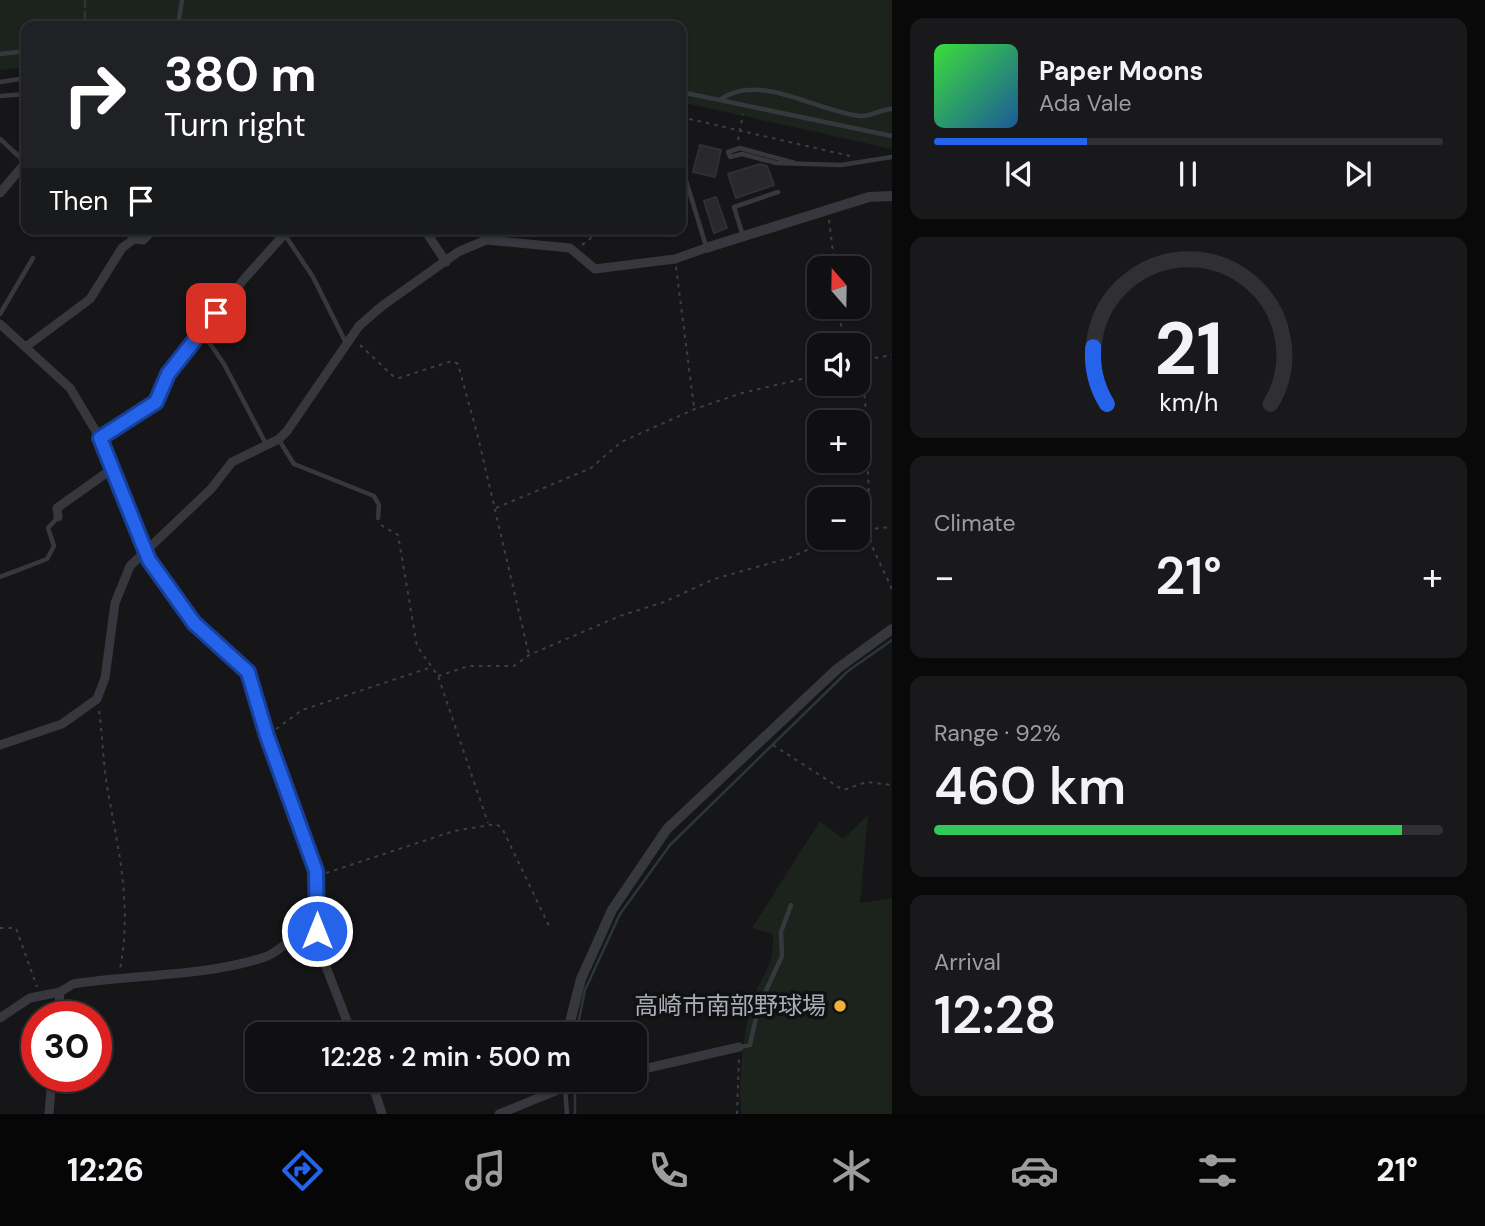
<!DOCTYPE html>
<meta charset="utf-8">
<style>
:root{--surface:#101012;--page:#19191b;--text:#f1f3f6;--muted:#9c9d9f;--line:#303032;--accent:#2563eb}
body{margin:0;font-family:"DM Sans","Noto Sans JP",sans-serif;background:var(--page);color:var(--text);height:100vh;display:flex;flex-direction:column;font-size:26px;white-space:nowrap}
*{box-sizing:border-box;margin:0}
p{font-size:23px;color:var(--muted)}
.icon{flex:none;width:38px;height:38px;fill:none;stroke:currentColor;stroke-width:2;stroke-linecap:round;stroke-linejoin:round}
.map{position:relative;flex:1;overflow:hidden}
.details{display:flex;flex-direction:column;gap:18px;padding:18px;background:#09090a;width:593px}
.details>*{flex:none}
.top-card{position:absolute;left:21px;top:21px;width:665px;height:214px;border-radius:14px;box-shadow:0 2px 5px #0004,0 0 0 2px var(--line);background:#202124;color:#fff;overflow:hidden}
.needle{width:46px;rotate:340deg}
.controls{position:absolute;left:807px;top:256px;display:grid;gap:14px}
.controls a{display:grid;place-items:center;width:63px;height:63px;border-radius:14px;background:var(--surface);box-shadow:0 2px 5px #0004,0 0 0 2px var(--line);font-size:35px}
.speed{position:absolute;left:21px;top:1001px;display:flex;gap:14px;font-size:35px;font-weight:700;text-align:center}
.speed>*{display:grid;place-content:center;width:91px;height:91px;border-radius:50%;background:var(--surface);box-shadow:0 2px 5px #0004,0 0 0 2px var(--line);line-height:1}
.speed .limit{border:10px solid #d22;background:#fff;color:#111}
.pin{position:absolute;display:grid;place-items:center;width:60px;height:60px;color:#fff;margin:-30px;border-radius:14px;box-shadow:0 4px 10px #0006}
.me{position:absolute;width:77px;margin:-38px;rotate:0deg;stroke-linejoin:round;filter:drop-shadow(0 0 5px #0008)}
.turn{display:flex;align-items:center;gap:24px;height:147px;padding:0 28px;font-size:32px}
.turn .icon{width:91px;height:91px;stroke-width:2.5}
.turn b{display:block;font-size:49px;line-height:60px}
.then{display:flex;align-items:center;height:66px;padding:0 28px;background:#0003;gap:14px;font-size:26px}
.big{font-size:52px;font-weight:600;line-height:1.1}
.details .widget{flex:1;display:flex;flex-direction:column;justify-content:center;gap:10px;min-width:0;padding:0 24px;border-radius:14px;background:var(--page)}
.details .dial{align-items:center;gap:0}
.dial svg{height:182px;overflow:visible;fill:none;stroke:var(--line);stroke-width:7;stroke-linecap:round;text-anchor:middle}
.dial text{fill:var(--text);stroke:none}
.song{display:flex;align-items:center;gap:21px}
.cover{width:84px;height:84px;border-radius:10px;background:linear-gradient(135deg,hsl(120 70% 55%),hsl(210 70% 35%))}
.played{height:7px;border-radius:4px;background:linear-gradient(90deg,var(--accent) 30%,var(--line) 30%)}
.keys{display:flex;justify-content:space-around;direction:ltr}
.heat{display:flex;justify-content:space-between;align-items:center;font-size:38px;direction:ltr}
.charge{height:10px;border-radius:5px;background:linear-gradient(90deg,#34c759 92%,var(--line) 0)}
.trip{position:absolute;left:245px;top:1022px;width:402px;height:70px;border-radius:14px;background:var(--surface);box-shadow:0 2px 5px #0004,0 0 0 2px var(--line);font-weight:600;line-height:70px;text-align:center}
.menu{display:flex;height:112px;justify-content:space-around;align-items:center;background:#060607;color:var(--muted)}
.menu .icon{width:49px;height:49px}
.menu .selected{color:var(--accent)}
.menu b{font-size:32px;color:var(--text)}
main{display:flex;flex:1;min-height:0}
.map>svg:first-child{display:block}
.green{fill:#1c231d}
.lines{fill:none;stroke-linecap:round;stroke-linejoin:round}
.stream{stroke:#2c353c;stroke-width:2.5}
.building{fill:#29292c;stroke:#303034;stroke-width:2}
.path{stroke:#3d3f44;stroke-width:2;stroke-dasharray:3.5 5;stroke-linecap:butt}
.service{stroke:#37383d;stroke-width:4.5}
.minor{stroke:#37383d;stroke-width:9}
.tertiary{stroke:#37383d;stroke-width:10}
.route-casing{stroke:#184099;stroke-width:18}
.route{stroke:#2563eb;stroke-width:12}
.poi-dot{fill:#f2b134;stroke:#111113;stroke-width:2.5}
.labels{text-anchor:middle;stroke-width:7;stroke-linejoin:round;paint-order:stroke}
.poi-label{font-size:24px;fill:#a8adb8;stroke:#111113;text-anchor:end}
</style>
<main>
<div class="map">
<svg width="892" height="1114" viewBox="0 0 892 1114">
<rect width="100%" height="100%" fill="#161618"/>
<path class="green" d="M0,0H892V149L681,102V26H26V67L0,70Z
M868,815L860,903L892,898V1114H741C739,1079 742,1039 751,1005C760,974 774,971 773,934L752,928L820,821L843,839Z"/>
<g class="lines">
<path class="stream" d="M85,0V7
M85,12V26
M576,1034L585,990L620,914L670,845L848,671L892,640
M575,1080V1114"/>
</g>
<path class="building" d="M700,145L721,150L715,177L693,172Z
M760,164L767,166L774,185L736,198L728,174Z
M716,197L727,228L714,233L704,201Z"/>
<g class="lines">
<path class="path" d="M681,117L850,156
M738,140L743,114
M829,220L835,268
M582,245L591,238L590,229
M676,267L694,407
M838,306L844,345
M360,345L393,376L399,378L452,361L458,364L478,437L529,655
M858,361L892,355
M858,379L865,398L871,544L892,589
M496,508L591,468L621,442L695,409L742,393L819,375
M381,525L398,535L417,646L438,676L488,823
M858,530L892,527
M438,676L469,666H514L529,655L620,616L664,602L714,579L789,558L836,537
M99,711C103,738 103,765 108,792C119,852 132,907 120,969
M276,729L302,710L429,668
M773,745L843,790L867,782L892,785
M326,873L454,831L496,824L502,828L551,930
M0,928H16L37,987
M737,1114L739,1056"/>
<path class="service" d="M178,26L182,0
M0,54L26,51
M0,82L26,78
M681,92L892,136
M0,96L26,94
M721,99C760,72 818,112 860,116C870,117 881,109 892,109
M681,132L684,174L706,246
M0,139L25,162
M795,163L740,148L728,152L730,157L742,154L776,163L841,165L892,157
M285,235L313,277L346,343
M743,236L734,207L778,192
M0,314L33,258
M202,332L224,364L266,444
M279,440L294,464L374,496L379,505L378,518
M0,577L47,559L54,546L48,528L58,517
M739,1047L750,1045L758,1008L782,956L781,932L791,905
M565,1087L567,1114"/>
<path class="minor" d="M0,193L26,162
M424,229L446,262
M0,324L70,388L100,438L149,560L194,623L248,672L267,736L316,871L318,946L352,1034
M27,346L90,299L122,248L134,239L143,240L154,229
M100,438L156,402L168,374L245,278L289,229
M58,517L57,508L112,469
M0,745L62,724L97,699L105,678L115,603L130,566L211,489L232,462L279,439L287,431L359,326L382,306L458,252L486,240L570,248L595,269L675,259L706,248
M58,1017L60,992
M0,1018L30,998L60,992L73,984C137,974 203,977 265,957C280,952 290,937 306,931L316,938
M635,1071L739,1047
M371,1080L382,1114
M49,1114L52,1076
M499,1114L565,1087L596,1080"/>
<path class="tertiary" d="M706,248L869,197L892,196
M567,1034L581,979L612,910L667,829L837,669L892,629
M565,1087V1080"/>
</g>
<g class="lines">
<defs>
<path id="route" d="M216,313L168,374L156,402L100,438L149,560L194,623L248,672L267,736L316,871L317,931"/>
</defs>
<use href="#route" class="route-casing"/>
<use href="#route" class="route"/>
</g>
<circle class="poi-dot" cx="840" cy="1006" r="7"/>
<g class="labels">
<g class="poi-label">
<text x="826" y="1014">高崎市南部野球場</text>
</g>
</g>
</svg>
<div class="controls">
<a><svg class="needle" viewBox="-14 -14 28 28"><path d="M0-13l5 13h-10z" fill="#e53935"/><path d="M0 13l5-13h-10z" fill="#9c9d9f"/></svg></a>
<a><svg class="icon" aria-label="sound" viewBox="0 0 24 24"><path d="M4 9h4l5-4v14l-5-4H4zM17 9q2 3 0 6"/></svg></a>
<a>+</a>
<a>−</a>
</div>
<div class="speed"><div class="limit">30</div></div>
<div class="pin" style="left:216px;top:313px;background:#d93025"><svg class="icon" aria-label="arrive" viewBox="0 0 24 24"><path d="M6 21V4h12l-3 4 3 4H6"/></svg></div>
<svg class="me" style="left:317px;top:931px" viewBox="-20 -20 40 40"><circle r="17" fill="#2563eb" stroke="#fff" stroke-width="3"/><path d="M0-11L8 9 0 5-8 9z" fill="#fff"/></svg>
<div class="trip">12:28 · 2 min · 500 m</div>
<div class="top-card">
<div class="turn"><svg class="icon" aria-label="right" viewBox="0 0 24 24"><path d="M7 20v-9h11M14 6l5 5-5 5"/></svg><div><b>380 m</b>Turn right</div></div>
<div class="then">Then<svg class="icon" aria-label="arrive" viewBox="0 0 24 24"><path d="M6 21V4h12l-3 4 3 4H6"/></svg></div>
</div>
</div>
<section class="details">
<div class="widget">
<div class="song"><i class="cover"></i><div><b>Paper Moons</b><p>Ada Vale</p></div></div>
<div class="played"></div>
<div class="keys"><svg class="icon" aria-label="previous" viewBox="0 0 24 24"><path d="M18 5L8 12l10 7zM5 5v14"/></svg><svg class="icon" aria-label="pause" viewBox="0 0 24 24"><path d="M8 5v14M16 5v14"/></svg><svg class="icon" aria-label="next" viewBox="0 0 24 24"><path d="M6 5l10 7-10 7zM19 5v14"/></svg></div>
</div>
<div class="widget dial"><svg viewBox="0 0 100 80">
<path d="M14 69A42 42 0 1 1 86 69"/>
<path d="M14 69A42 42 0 0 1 8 44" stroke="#2563eb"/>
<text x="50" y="56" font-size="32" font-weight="700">21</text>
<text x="50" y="72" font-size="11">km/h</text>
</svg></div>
<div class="widget"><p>Climate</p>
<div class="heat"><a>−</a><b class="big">21°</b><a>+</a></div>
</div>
<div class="widget"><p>Range · 92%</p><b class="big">460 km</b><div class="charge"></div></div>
<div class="widget"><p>Arrival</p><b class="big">12:28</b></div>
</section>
</main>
<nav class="menu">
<b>12:26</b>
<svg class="icon selected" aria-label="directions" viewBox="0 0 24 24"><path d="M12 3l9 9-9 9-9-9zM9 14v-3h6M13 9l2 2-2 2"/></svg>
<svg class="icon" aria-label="music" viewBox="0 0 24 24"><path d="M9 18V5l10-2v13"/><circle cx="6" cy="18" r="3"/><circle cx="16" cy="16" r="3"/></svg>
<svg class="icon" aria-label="phone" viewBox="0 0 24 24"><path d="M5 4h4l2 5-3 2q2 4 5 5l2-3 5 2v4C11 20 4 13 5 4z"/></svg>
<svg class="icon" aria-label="climate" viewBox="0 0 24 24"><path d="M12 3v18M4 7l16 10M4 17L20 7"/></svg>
<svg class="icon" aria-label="car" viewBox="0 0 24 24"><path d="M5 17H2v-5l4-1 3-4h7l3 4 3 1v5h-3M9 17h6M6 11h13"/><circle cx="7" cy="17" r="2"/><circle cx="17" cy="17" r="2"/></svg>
<svg class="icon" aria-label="filters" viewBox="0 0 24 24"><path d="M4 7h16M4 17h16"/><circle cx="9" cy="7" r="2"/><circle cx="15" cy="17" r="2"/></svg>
<b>21°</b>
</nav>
